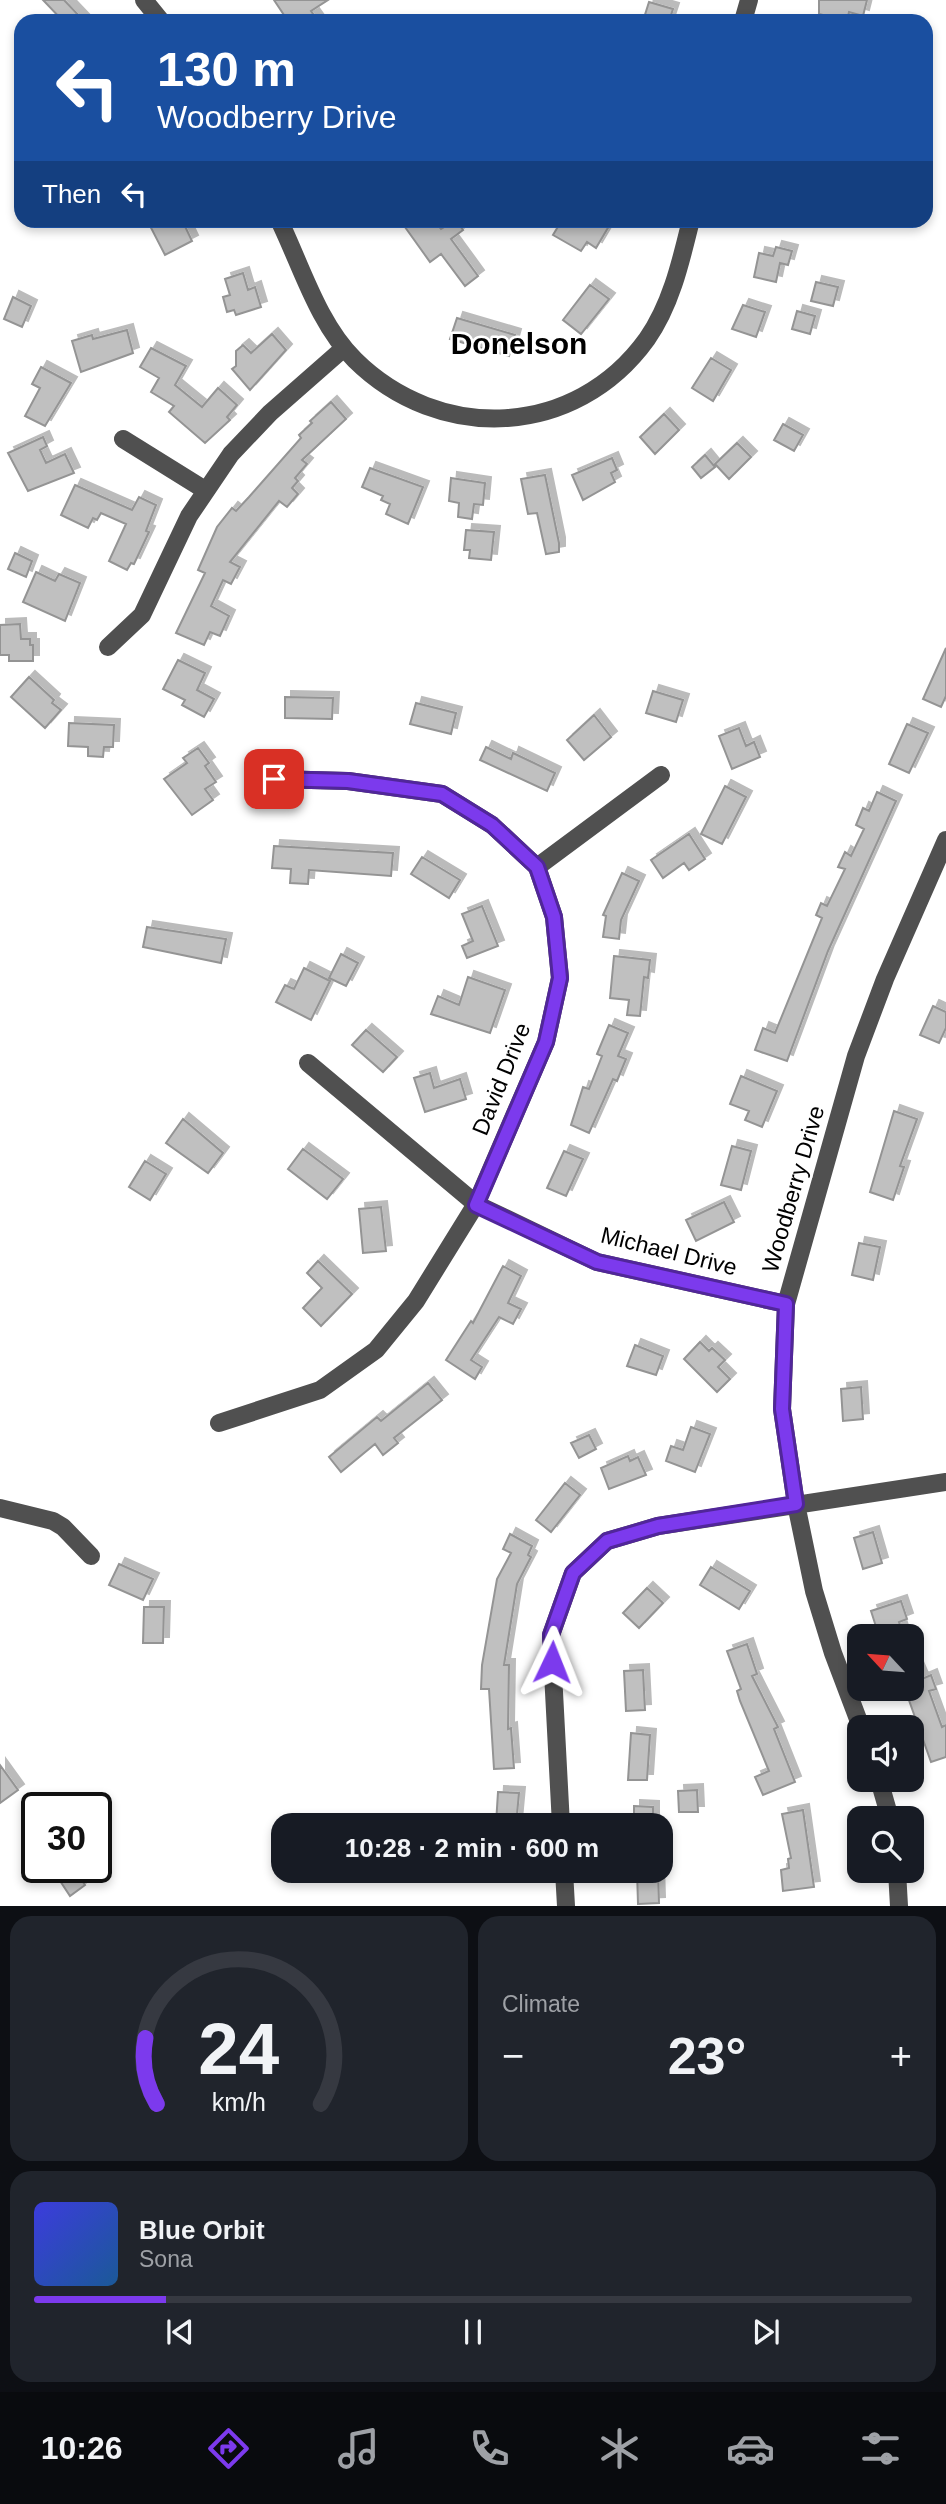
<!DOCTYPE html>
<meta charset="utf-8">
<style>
:root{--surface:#171b24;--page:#20242c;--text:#f1f3f6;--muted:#9ea1a6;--line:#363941;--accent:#7c3aed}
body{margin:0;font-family:Arial,sans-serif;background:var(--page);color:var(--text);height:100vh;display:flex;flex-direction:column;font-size:26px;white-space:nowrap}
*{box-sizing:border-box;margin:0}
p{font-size:23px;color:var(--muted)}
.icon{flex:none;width:38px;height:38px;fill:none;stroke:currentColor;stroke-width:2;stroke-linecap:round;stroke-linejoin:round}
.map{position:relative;height:1906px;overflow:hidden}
.side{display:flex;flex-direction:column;gap:10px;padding:10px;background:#0d0f14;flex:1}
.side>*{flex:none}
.top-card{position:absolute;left:14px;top:14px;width:919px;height:214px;border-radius:21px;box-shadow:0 4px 10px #0003;background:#1a4fa0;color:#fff;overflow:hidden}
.needle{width:46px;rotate:296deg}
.tools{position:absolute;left:847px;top:1624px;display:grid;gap:14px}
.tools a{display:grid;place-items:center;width:77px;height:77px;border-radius:14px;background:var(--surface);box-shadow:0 4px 10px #0003;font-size:35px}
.speed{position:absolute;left:21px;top:1792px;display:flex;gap:14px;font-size:35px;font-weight:700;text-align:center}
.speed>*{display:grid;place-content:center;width:91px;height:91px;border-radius:50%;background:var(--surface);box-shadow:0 4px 10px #0003;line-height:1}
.speed .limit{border:4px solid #111;border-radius:10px;background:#fff;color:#111}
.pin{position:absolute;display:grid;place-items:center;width:60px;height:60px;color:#fff;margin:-30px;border-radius:14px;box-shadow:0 4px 10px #0006}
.me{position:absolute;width:77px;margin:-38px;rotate:2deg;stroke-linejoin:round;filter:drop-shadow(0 0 5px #0008)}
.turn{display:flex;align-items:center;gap:24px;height:147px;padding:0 28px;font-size:32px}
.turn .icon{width:91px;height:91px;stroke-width:2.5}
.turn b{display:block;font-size:49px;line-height:60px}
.then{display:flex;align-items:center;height:66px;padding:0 28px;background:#0003;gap:14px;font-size:26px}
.big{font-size:52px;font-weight:700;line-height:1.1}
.side .widget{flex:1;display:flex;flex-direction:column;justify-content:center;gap:10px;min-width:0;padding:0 24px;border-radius:21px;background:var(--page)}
.side .dial{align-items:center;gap:0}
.dial svg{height:182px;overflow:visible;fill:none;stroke:var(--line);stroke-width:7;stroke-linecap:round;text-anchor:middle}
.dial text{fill:var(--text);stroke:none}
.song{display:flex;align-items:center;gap:21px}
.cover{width:84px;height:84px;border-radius:10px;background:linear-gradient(135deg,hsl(240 70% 55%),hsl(210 70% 35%))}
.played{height:7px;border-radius:4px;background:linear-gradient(90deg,var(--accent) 15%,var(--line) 15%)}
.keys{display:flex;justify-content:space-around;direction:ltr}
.heat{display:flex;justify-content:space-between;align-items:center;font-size:38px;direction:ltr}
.side .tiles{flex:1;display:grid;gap:10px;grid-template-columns:1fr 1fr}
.widget:last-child{grid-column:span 2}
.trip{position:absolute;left:271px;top:1813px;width:402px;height:70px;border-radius:21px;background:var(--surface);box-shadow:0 4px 10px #0003;font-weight:700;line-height:70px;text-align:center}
.tab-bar{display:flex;height:112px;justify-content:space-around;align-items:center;background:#090b0e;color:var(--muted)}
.tab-bar .icon{width:49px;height:49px}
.tab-bar .active{color:var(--accent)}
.tab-bar b{font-size:32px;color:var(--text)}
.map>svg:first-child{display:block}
.building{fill:#c0c0c0;stroke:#949494;stroke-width:2;filter:url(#shadow)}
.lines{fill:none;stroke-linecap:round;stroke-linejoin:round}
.minor{stroke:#505050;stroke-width:18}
.route-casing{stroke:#51269a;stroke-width:18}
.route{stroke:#7c3aed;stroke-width:12}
.labels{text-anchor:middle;stroke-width:5;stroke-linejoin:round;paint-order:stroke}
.street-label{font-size:23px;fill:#000;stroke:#fff}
.district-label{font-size:30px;font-weight:bold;fill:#000;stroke:#fff}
</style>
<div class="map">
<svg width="946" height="1906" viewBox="0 0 946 1906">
<defs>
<filter id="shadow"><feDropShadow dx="6" dy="-6" stdDeviation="0" flood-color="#0004"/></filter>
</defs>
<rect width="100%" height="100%" fill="#fff"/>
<path class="building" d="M43,0H64L84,21H63Z
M274,0H328L311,11L318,21H288Z
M819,0H867L863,16L849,12L847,21L819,14Z
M649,2L673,9L669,21H643Z
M147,220H182L192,241L165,255Z
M400,220H434L441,229L456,220L463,230L451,239L478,276L465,286L441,254L430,262Z
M562,220H599L609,226L596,248L587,242L581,251L553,235Z
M776,247L792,251L788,265L780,263L776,282L754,277L759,253L773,256Z
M243,273L248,290L255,287L261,307L236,315L234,310L227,312L223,297L230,295L225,279Z
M816,282L838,287L833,306L811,301Z
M590,285L609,299L581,334L563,320Z
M13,297L31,306L22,327L4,319Z
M743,305L765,312L756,337L732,329Z
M797,311L815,316L810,334L792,329Z
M457,318L515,335L509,356L450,339Z
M127,330L133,353L81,372L72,341L92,335L93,339Z
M272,334L286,350L250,390L232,369L236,366V351L243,345L251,353Z
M151,348L186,366L175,385L202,407L218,388L237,405L227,417L230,420L205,443L169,412L174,406L151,392L159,378L140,367Z
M711,358L731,370L713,401L692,388Z
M41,367L71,383L45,426L25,416L40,388L32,384Z
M331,402L346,419L302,460L307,464L295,478L298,481L292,488L298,494L287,507L279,501L230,562L240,567L231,584L223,580L211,606L229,616L220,636L210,632L204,645L176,633L205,573L198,570L217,527L232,508L236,511L249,497L301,438L299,435L312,423L310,421Z
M664,414L679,430L655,454L640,437Z
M783,424L803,435L794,451L774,440Z
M43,437L47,446L40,450L46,463L65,454L74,473L28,491L8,453Z
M737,443L751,457L729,479L715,464Z
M705,455L715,467L701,478L692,467Z
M612,458L617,470L611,473L615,482L583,500L572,475Z
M370,468L423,487L408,524L386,514L390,504L381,500L383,496L362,487Z
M545,475L559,543V552L546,554L537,513L528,514L521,479Z
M451,478L485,483L483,505L474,504L472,519L458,517L459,503L449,501Z
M75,485L132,510L139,497L156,505L146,531L149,532L134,564L131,563L127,570L109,561L126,524L101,513L97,520L93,518L88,528L61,515Z
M466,530L494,532L491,560L469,558L470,550H464Z
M15,553L32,561L26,577L8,569Z
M36,572L55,581L59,574L80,583L65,621L23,602Z
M20,624L21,639H30V645H33V661H9V655H0V625Z
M946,648V696L941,707L923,699Z
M178,660L205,673L197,690L214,699L204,717L182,705L185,700L163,689Z
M29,677L54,700L52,703L61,710L45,728L11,697Z
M653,691L683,700L676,722L646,713Z
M285,697L333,698L332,719L285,718Z
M416,703L456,713L451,734L410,724Z
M594,715L611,737L584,760L567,740Z
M69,723L114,725L113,747H104L103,757L88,756V747L68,746Z
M907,724L928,733L909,773L889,764Z
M739,728L746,746L754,742L760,757L732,769L719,736Z
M486,747L511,759L513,753L555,773L547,791L480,760Z
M198,748L209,763L205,766L216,782L205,789L213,800L192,815L164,779L187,763L183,758Z
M725,786L746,797L722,844L701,834Z
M877,792L896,801L828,951L787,1061L755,1050L763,1028L775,1033L822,918L816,915L821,903L827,906L845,869L838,867L845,852L851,856L864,829L856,825L863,808L869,811Z
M689,834L705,859L689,870L684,863L663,878L651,860Z
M274,846L393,853L391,876L309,870L308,884L290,883L291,869L272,868Z
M422,857L460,880L449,898L411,874Z
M622,873L639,881L621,920L619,939L603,937L606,916L603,915Z
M482,906L498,946L467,958L462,946L473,941L462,914Z
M147,927L226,939L221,963L143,947Z
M341,954L358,963L346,986L329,978Z
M614,956L650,960L648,978L644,977L640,1016L627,1015L629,1000L610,998Z
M304,968L330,981L311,1020L276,1002L285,985L294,989Z
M468,977L505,990L490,1033L431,1014L438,996L459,1005Z
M933,1006L946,1012V1028L939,1043L920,1035Z
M609,1025L628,1033L618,1056L626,1059L617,1081L613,1079L589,1133L571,1125L583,1087L589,1089L602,1056L597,1054Z
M366,1030L397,1057L383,1072L352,1045Z
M430,1073L434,1088L460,1079L466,1099L425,1112L414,1078Z
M741,1076L777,1091L762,1127L745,1120L749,1111L730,1104Z
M894,1111L917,1119L900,1166L904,1167L893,1200L870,1192Z
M183,1119L223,1153L208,1173L166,1143Z
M732,1146L751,1151L741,1190L721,1185Z
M303,1149L343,1179L327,1199L288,1169Z
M564,1151L583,1159L566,1196L547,1188Z
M145,1161L166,1174L150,1200L129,1187Z
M724,1202L734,1222L696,1241L686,1220Z
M381,1207L386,1251L363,1253L359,1209Z
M859,1243L880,1247L873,1280L852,1275Z
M318,1261L352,1294L321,1326L303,1308L322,1288L307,1273Z
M503,1266L521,1276L508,1303L521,1309L513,1324L499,1317L471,1360L482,1367L475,1379L446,1360L471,1321L473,1323Z
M700,1342L709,1351L712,1348L725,1360L718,1367L730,1379L717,1392L684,1359Z
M635,1345L663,1356L656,1375L627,1366Z
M428,1383L442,1400L394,1438L398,1443L383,1455L375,1444L341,1472L329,1457L377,1417L381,1421Z
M861,1387L863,1419L843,1421L841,1389Z
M691,1427L710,1434L695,1472L666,1461L671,1446L683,1450Z
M589,1435L596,1449L579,1458L571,1443Z
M628,1456L630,1461L638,1457L646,1475L609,1489L601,1468Z
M565,1483L580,1495L551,1532L536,1520Z
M873,1532L882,1563L863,1569L854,1538Z
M510,1534L532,1546L528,1555L531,1557L517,1584L504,1665H509L508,1729L511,1728L514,1768L494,1769L489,1689H481L482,1665L497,1579L511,1553L503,1549Z
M119,1564L153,1579L143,1600L109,1585Z
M711,1567L750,1591L739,1609L700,1585Z
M647,1588L663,1603L639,1628L623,1613Z
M901,1601L907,1619L899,1622L903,1634L879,1636L871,1611Z
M144,1607H164L163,1643H143Z
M747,1644L757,1674L752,1676L778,1727L774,1729L795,1782L763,1795L755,1777L769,1771L740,1701L737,1691L741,1689L727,1651Z
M912,1656L922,1679L931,1675L936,1689L929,1691L942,1727L946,1725V1757L931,1762L905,1689H912Z
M643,1670L645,1710L626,1711L624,1671Z
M631,1733L650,1735L647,1780H628Z
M0,1765L18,1790L0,1803Z
M697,1790L698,1812H679L678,1791Z
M498,1792L519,1793L516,1825L496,1824Z
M634,1806L653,1807V1825H634Z
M803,1810L814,1887L783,1891L781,1870L789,1868L788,1859L791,1858L782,1814Z
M51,1867H73L85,1885L70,1896Z
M637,1871H658L659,1903L638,1904Z"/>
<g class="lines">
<path class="minor" d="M144,0L161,21
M743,21L749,0
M279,220C301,265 318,324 355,360C439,443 575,439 647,339C671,305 681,261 691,220
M123,439L205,490
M108,647L142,615L189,516L231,454L270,413L344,348
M537,867L661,775
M308,1063L476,1204L597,1262L786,1304
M219,1423L320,1390L376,1350L416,1301L476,1204L546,1042L560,978L554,917L537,867L492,825L442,794L348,781L274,779
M0,1508L53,1521L63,1527L91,1556
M861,1727L833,1653L814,1591L796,1504L782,1409L786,1304L856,1056L885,979L946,840
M879,1780L890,1818
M561,1825L551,1635L573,1573L607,1541L658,1526L946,1482
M564,1871L566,1906
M897,1871L899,1906"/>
</g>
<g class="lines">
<defs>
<path id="route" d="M274,779L348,781L442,794L492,825L537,867L554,917L560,978L546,1042L476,1205L597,1262L786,1304L782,1409L796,1504L658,1526L607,1541L573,1573L551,1635L552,1662"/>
</defs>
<use href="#route" class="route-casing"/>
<use href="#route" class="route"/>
</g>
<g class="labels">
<g class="street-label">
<text transform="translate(501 1079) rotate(-68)" y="8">David Drive</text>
<text transform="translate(793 1189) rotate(-74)" y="8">Woodberry Drive</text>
<text transform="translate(669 1251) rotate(14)" y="8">Michael Drive</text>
</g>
<g class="district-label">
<text x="519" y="354">Donelson</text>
</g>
</g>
</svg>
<div class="tools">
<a><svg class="needle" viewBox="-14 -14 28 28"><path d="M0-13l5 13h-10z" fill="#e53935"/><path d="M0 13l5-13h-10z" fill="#9ea1a6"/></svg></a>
<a><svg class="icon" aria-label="sound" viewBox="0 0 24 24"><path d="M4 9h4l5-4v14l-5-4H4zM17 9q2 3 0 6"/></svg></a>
<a><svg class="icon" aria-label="search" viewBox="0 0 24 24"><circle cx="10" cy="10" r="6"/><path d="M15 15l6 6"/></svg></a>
</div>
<div class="speed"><div class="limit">30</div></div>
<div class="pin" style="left:274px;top:779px;background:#d93025"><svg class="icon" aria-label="arrive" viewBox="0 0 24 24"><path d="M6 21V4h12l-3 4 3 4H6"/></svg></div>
<svg class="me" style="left:552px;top:1662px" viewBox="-20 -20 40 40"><path d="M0-17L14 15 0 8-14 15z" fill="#7c3aed" stroke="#fff" stroke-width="4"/></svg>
<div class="trip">10:28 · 2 min · 600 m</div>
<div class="top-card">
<div class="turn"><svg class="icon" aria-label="left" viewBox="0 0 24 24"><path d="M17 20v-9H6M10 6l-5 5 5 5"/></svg><div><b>130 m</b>Woodberry Drive</div></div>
<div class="then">Then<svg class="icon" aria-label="left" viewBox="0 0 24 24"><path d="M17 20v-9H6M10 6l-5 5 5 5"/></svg></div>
</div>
</div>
<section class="side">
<div class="tiles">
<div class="widget dial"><svg viewBox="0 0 100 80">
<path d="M14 69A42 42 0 1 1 86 69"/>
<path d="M14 69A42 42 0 0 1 9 40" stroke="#7c3aed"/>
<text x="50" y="56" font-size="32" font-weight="700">24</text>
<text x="50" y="72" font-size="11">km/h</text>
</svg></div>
<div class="widget"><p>Climate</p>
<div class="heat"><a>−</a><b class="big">23°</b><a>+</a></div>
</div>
<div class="widget">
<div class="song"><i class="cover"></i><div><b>Blue Orbit</b><p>Sona</p></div></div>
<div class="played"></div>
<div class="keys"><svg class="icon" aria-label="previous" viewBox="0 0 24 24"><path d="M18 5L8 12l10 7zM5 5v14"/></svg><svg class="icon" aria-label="pause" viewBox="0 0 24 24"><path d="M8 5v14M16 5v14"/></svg><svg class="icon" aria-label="next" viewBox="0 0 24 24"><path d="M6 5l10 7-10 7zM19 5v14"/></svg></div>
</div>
</div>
</section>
<nav class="tab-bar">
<b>10:26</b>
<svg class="icon active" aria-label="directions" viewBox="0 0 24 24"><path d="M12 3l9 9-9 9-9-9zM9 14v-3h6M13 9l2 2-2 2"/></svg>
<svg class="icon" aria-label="music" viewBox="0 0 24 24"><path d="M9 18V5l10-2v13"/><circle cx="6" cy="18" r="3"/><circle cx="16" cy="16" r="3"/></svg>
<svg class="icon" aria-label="phone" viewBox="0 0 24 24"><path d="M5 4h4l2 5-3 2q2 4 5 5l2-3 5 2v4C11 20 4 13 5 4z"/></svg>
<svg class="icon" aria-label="climate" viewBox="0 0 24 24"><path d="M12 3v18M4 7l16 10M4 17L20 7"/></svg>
<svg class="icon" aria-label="car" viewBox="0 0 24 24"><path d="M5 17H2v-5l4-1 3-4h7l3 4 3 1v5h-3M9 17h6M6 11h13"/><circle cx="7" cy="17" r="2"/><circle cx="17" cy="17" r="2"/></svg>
<svg class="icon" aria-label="filters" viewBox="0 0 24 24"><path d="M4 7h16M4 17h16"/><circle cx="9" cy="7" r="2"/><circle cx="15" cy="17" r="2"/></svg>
</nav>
